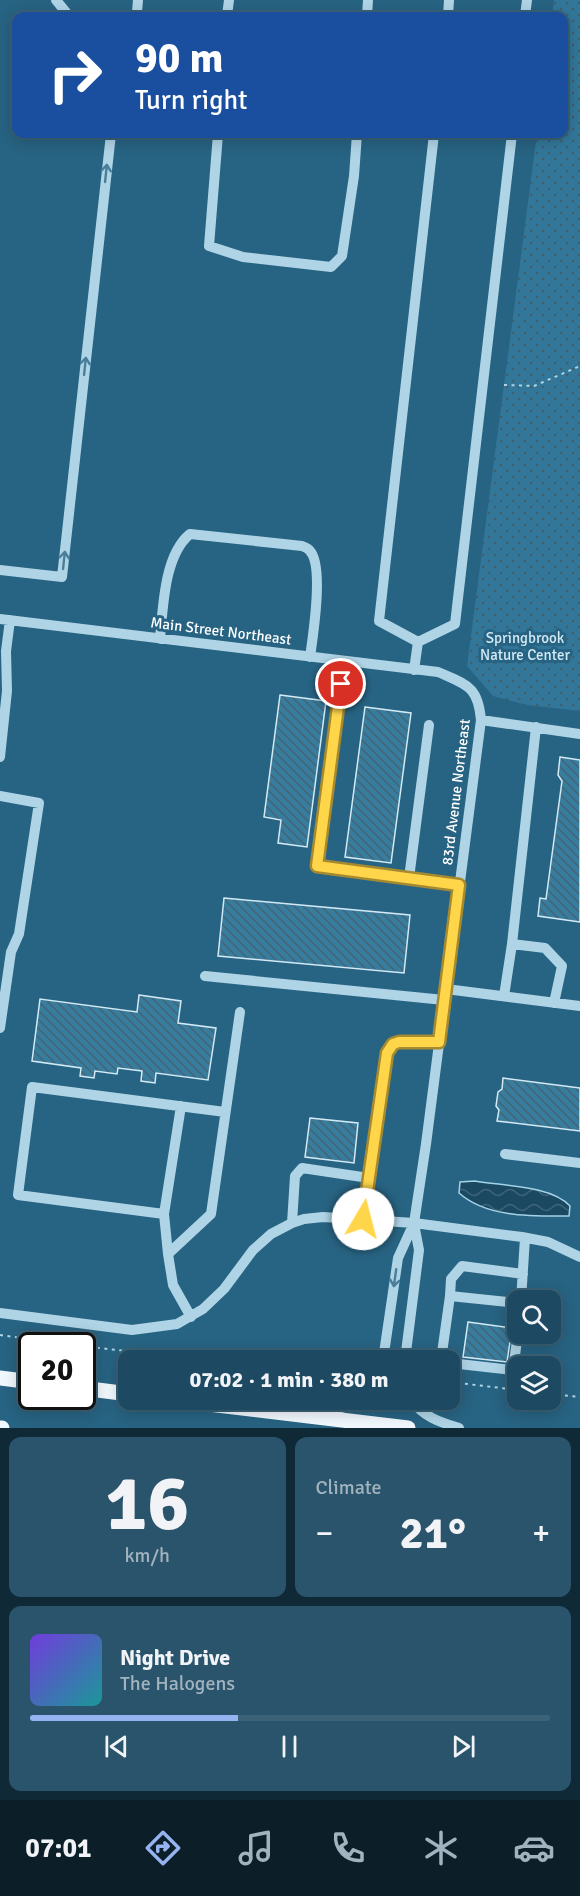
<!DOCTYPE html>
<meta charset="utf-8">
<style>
:root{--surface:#1d4a62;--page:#2a546b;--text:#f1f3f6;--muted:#a0b3be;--line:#3b6277;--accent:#95b2f1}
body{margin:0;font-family:Signika,sans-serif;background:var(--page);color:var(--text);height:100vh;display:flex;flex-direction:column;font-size:22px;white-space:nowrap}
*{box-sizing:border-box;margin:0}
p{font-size:20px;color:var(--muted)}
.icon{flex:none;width:33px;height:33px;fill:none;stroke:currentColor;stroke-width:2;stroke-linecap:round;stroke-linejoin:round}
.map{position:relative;height:1428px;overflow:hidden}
.panel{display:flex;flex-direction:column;gap:9px;padding:9px;background:#102936;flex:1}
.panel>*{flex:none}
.banner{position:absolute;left:12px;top:12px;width:556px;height:126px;border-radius:12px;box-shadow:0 3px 15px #0003,0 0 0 2px var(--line);background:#1a4fa0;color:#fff;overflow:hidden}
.fabs{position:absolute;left:507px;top:1290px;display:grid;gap:12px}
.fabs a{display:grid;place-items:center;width:54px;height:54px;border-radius:12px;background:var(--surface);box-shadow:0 3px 15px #0003,0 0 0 2px var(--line);font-size:30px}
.speed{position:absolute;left:18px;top:1332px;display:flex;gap:12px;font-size:30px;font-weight:700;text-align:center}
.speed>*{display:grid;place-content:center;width:78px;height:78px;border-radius:50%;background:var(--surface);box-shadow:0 3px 15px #0003,0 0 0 2px var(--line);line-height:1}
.speed .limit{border:3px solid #111;border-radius:9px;background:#fff;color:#111}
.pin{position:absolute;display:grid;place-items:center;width:51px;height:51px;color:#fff;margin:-26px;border:3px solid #fff;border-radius:50%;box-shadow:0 2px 6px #0007}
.me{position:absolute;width:66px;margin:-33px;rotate:8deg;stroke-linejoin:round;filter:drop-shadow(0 0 4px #0008)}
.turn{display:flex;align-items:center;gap:21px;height:126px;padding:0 24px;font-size:27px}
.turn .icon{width:78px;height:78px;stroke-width:2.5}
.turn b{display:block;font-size:42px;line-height:51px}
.big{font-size:45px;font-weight:700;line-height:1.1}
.panel .widget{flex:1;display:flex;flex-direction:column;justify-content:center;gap:9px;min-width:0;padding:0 21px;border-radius:12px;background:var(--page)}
.panel .dial{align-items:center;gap:0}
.dial b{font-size:78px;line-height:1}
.song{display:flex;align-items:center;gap:18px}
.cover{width:72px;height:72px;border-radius:9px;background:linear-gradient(135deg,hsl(260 70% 55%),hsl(180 70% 35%))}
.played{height:6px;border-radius:3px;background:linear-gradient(90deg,var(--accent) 40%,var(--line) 40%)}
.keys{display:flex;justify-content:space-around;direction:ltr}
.heat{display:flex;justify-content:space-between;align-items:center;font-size:33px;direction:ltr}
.panel .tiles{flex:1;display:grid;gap:9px;grid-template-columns:1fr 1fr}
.widget:last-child{grid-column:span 2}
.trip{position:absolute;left:118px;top:1350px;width:342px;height:60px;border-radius:12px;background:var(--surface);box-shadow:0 3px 15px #0003,0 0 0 2px var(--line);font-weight:700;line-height:60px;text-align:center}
.dock{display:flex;height:96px;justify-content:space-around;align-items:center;background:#0c1e27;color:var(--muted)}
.dock .icon{width:42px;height:42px}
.dock .on{color:var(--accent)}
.dock b{font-size:27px;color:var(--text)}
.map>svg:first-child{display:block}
.grass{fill:url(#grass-dots)}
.water{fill:url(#water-waves);stroke:#a4d2e7;stroke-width:1.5}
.building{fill:url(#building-back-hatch);stroke:#d3eaf5;stroke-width:1.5}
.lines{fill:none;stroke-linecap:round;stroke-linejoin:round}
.path{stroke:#afd4e6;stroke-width:2;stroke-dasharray:3 4.5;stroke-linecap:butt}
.minor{stroke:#afd4e6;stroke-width:10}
.major{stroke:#f1f8fd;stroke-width:15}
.oneway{stroke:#497f9b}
.route-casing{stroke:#a68a30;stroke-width:15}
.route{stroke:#ffd54a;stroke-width:10}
.labels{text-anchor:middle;stroke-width:6;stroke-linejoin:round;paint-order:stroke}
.street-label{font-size:15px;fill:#fff;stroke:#276382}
.park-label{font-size:15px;fill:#d3eaf5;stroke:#276382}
</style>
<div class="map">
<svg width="580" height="1428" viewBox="0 0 580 1428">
<defs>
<pattern id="grass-dots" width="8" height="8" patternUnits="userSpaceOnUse" patternTransform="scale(1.5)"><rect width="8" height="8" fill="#327799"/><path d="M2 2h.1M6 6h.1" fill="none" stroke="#405f6f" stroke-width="1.8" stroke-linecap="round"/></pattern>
<pattern id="water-waves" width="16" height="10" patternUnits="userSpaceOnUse" patternTransform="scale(1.5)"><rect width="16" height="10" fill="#1b4962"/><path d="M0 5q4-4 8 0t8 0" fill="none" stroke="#3d647a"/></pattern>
<pattern id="building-back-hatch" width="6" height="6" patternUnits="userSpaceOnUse" patternTransform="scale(1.5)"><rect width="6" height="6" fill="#387c9e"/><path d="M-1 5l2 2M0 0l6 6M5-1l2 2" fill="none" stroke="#426475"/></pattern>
</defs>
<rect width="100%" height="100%" fill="#276382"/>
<path class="grass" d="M554,0H580V711L527,705L493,696L467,666L537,134H564V16H552Z"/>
<path class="water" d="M475,1181C502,1186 551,1185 570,1206L569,1216C533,1216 487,1218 459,1193L460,1182Z"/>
<path class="building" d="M280,695L326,701L307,847L278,843L281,820L264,817Z
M365,707L411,713L391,863L345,857Z
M560,757L580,760V922L538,916L540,898L546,899L562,781L558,775Z
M224,898L410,915L404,973L218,956Z
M139,995L181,1001L178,1023L216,1028L208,1080L156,1073L155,1083L141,1081L142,1071L118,1068L117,1074L95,1071L94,1078L80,1076L81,1068L32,1061L40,999L137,1012Z
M503,1078L580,1088V1131L497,1121L499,1110L496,1106L498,1092L502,1089Z
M310,1118L358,1123L354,1163L305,1157Z
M468,1322L512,1328L507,1362L463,1357Z"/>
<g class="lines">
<path class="path" d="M504,385L534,386L580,366
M0,1335L82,1346
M82,1346L205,1360
M450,1382L518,1390
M550,1394L580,1397"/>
<path class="minor" d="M56,0L69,16
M132,16L137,12L138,0
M227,16L229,0
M367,16L368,0
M448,16L449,0
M525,16L527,0
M218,134L209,246L243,257L331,267L342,256L354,176L357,134
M0,570L62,577L111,134
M0,619L438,672C467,685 478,686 481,720L426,1144L414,1223L398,1258L383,1360
M160,639C163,608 164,555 190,534L302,546C305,547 308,548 310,551C324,566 313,636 310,657
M418,642L455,624L512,134
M418,642L379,621L434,134
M344,661L317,866L459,885
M414,670L418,642
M481,720L580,734
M536,727L512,944L545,948L562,966L554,1003
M0,757L7,691L6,651L10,620
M0,796L39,803L19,934L11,952L0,1028
M409,878L429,725
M205,976L444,1000
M446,989L580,1006
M504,996L512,944
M505,1154L580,1163
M164,1214L181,1106
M363,1219L387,1052L393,1043L399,1042H439
M292,1223L295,1176L302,1168L369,1178
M168,1254L164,1214L18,1195L32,1087L225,1112
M450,1296L451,1279L462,1266L523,1274
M521,1300L525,1238
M0,1313L132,1330L177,1324L203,1309L224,1289L253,1250L271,1234L292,1223L304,1219L323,1217L414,1223L522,1237L548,1242L580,1257
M191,1317L173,1285L168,1254L211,1214L240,1012
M405,1360L419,1250L414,1224
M441,1360L450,1296L518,1303
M450,1363L513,1370L518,1333
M412,1400C423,1417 440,1422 459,1428
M316,1413L341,1408L364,1400"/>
<path class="major" d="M0,1378L32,1382
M82,1388L129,1394
M175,1400L408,1428
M0,1428H2"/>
</g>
<defs><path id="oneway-shaft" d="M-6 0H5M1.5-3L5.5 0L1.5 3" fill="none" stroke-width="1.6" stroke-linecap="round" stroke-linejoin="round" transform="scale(1.5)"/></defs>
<g class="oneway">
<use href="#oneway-shaft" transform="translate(106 173) rotate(-84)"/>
<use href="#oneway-shaft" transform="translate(85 366) rotate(-84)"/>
<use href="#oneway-shaft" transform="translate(64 560) rotate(-84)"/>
<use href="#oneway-shaft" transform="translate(395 1278) rotate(98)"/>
</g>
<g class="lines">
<defs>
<path id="route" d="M341,684L317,866L459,885L439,1042H399L393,1044L387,1053L363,1219"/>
</defs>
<use href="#route" class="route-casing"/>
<use href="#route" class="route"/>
</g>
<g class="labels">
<g class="street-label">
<text transform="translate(221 631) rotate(7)" y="5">Main Street Northeast</text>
<text transform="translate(456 792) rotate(-83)" y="5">83rd Avenue Northeast</text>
</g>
<g class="park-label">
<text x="525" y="643">Springbrook<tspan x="525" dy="17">Nature Center</tspan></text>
</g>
</g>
</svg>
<div class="fabs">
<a><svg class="icon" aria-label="search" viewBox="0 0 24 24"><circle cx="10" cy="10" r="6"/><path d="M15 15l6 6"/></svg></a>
<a><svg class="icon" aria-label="layers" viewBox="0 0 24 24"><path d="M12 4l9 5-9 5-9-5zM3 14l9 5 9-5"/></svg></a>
</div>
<div class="speed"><div class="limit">20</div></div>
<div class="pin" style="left:341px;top:684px;background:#d93025"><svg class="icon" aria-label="arrive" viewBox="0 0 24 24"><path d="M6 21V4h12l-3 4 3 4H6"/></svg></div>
<svg class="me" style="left:363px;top:1219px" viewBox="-20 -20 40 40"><circle r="19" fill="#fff"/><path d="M0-13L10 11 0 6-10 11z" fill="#ffd54a"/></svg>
<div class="trip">07:02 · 1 min · 380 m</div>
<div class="banner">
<div class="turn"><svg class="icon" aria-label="right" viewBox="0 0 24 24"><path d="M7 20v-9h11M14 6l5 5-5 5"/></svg><div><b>90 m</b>Turn right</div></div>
</div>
</div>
<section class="panel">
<div class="tiles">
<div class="widget dial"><b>16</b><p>km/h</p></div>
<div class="widget"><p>Climate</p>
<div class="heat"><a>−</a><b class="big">21°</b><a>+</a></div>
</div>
<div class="widget">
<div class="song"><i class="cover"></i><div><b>Night Drive</b><p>The Halogens</p></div></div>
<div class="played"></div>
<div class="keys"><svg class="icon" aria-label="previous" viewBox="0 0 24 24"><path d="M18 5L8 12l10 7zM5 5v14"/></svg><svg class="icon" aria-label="pause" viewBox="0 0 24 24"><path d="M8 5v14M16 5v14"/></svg><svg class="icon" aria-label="next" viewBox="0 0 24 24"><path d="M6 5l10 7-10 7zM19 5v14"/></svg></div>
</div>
</div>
</section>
<nav class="dock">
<b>07:01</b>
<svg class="icon on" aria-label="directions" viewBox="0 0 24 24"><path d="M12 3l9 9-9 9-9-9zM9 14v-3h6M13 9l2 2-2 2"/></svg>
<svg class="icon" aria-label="music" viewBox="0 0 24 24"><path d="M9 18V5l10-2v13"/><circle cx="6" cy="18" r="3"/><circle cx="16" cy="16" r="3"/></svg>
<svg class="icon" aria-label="phone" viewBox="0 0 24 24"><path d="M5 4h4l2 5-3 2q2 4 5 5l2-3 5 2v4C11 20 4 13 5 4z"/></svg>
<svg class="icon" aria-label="climate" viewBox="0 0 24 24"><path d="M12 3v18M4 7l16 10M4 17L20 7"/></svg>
<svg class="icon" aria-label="car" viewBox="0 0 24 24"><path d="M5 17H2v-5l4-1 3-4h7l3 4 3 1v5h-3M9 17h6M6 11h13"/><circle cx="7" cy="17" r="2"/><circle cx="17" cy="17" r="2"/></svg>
</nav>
